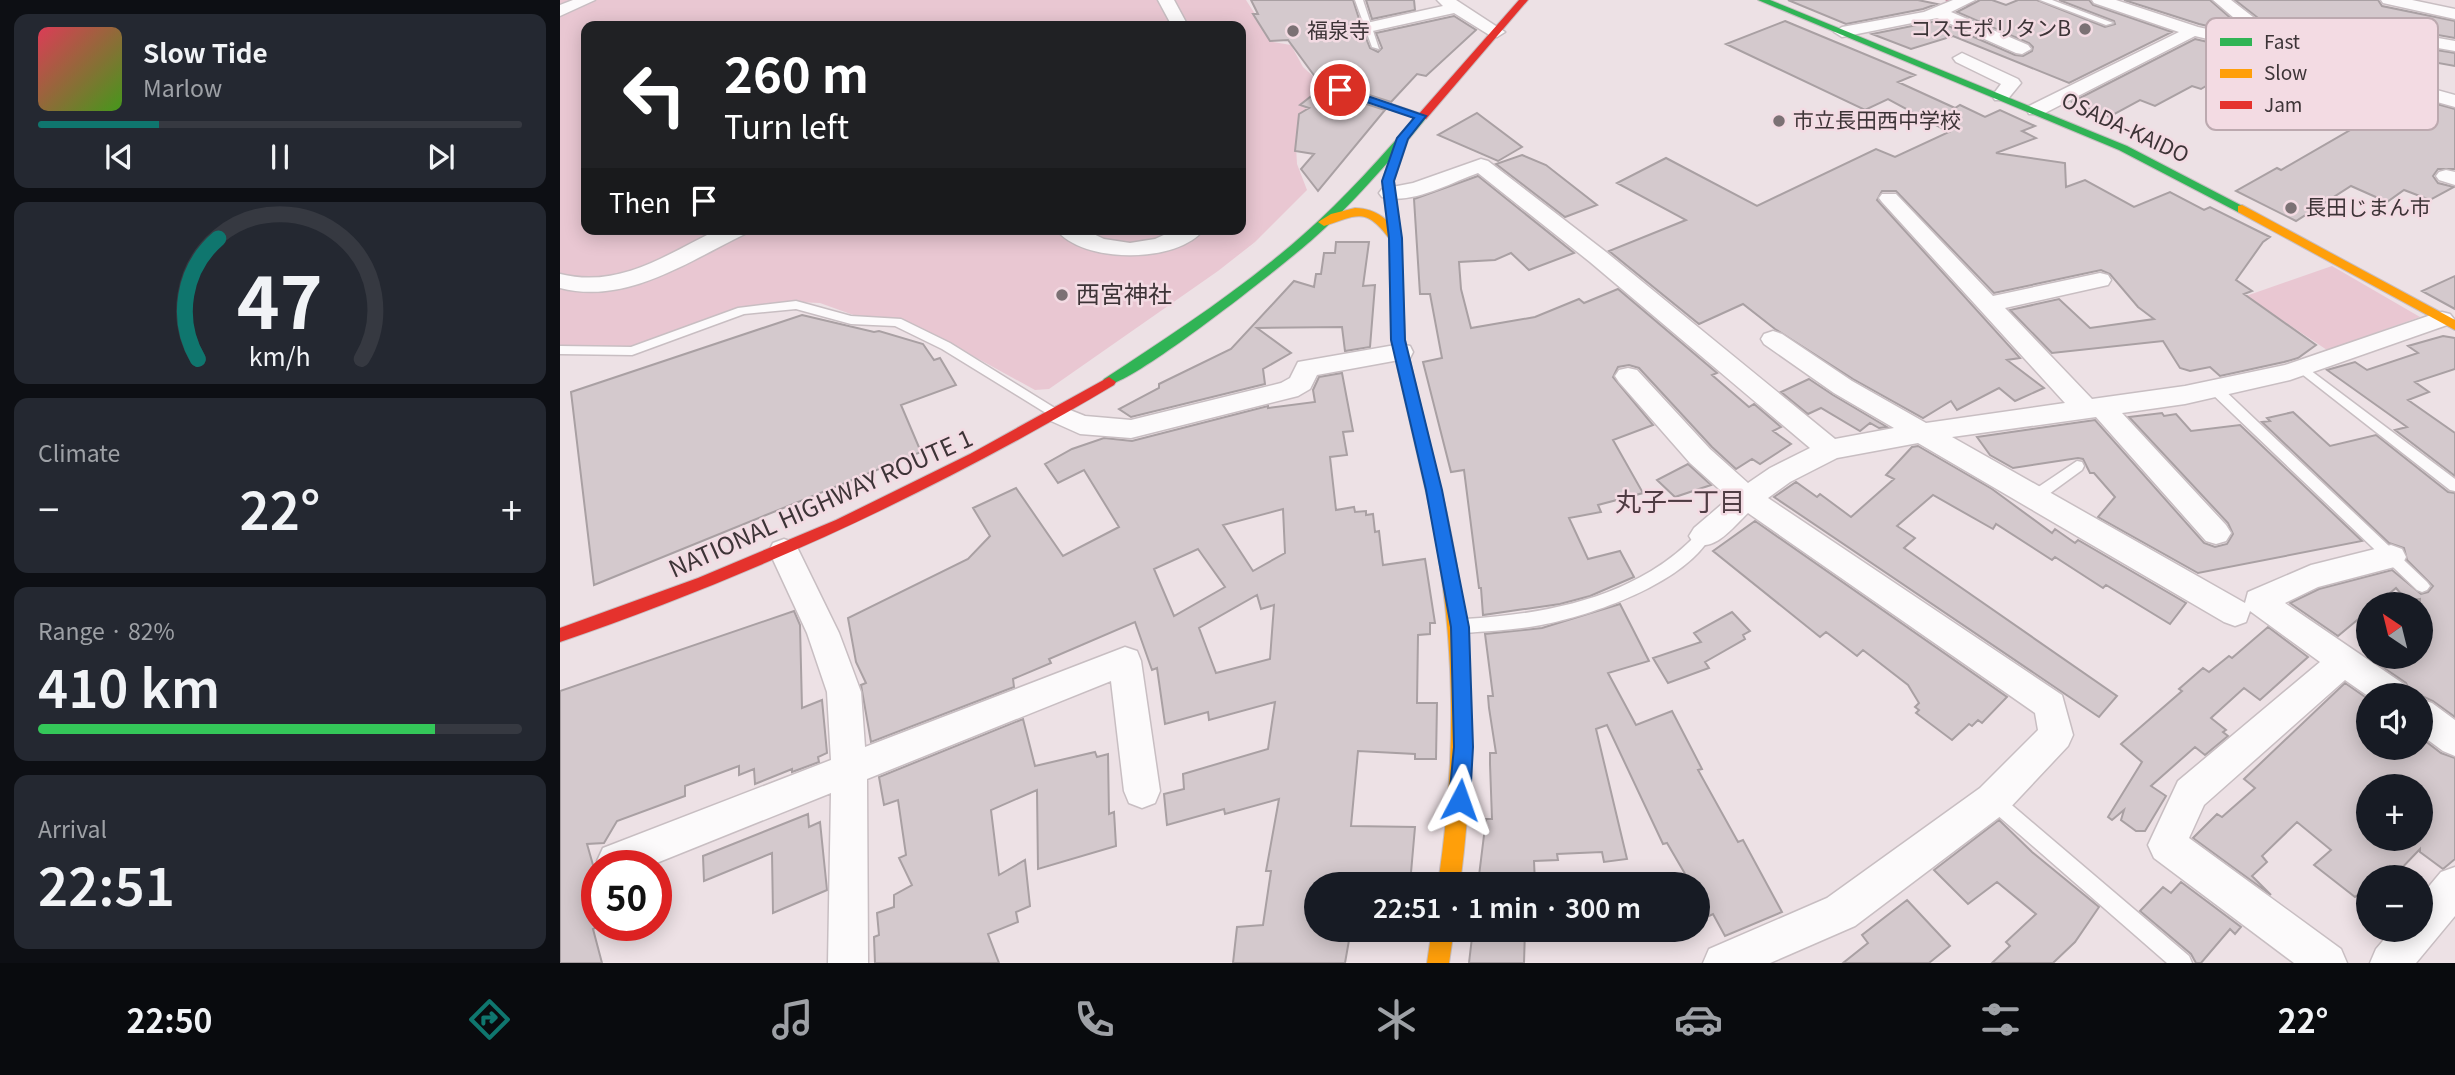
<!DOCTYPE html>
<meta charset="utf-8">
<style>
:root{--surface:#171b24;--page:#242831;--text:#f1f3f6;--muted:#9ea1a6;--line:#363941;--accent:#0f766e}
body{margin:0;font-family:Georgia,"Noto Sans JP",serif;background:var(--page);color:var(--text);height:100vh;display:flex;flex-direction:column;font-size:26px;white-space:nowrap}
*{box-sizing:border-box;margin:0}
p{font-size:23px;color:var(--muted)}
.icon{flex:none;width:38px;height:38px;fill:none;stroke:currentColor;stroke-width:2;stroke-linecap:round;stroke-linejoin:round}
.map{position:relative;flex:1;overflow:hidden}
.details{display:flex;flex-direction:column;gap:14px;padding:14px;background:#0d0f14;width:560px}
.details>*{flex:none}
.banner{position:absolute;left:21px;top:21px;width:665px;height:214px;border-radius:14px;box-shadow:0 4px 18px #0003;background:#202124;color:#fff;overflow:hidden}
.needle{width:46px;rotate:325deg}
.tools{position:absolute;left:1796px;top:592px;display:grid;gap:14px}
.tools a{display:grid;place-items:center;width:77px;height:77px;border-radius:50%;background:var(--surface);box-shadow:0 4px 18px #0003;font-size:35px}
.speed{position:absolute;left:21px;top:850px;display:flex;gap:14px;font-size:35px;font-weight:700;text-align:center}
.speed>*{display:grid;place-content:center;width:91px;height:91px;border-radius:50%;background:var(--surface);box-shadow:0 4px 18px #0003;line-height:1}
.speed .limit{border:10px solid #d22;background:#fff;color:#111}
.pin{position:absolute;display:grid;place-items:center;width:60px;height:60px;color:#fff;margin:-30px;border:4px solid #fff;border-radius:50%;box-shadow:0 2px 7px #0007}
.me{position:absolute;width:77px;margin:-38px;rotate:4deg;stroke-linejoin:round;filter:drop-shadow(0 0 5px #0008)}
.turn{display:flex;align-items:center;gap:24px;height:147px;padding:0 28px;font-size:32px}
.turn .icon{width:91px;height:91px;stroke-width:2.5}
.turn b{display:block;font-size:49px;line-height:60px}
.then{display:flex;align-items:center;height:66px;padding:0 28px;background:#0003;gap:14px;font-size:26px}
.big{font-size:52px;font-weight:600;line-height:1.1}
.details .tile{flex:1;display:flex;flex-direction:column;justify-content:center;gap:10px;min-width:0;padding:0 24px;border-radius:14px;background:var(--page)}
.details .dial{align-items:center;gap:0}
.dial svg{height:182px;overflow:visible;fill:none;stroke:var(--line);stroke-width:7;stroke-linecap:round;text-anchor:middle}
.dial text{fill:var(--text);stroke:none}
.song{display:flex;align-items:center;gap:21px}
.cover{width:84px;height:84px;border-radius:10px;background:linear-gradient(135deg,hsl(350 70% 55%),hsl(100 70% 35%))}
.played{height:7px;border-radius:4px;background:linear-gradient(90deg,var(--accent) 25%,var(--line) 25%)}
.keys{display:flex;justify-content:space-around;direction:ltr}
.heat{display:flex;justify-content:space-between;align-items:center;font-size:38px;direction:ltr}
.charge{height:10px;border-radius:5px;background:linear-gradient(90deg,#34c759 82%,var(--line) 0)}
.trip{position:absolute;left:744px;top:872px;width:406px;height:70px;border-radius:35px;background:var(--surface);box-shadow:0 4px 18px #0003;font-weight:600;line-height:70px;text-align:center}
.dock{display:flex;height:112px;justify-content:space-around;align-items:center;background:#090b0e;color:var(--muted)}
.dock .icon{width:49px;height:49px}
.dock .current{color:var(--accent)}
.dock b{font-size:32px;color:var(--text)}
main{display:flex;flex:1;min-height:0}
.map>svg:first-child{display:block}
.green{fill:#e9c7d2;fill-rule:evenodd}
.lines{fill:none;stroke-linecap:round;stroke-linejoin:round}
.stream{stroke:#cb97aa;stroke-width:5}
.building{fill:#d4c9cd;stroke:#a9a0a3;stroke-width:2;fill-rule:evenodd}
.lane-casing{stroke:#c8bec2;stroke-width:3}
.street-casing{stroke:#c8bec2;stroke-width:3}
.fast-casing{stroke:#c8bec2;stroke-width:2}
.slow-casing{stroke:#c8bec2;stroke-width:2}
.jam-casing{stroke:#c8bec2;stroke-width:2}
.lane{fill:#fcfafb;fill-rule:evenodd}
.street{fill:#fcfafb;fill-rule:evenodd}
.fast{fill:#30b455;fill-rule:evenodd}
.slow{fill:#ff9f0a;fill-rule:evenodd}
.jam{fill:#e5322d;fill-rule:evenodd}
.route{fill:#1a73e8;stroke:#114b97;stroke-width:2}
.poi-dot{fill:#7b7174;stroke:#f3dbe3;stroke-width:2.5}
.labels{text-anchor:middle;stroke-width:5;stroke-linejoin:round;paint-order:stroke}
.far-poi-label{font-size:21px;fill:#3d3437;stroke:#f3dbe3;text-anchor:start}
.far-street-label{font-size:21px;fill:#3d3437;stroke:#f3dbe3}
.poi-label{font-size:24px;fill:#3d3437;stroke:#f3dbe3;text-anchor:start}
.street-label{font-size:24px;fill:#3d3437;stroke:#f3dbe3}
.neighbourhood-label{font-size:26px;fill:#4f3c43;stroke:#f3dbe3}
.key{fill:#f3dbe3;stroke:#bca9af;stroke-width:2}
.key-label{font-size:19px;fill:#3d3437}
</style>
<main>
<section class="details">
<div class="tile">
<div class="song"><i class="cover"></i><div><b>Slow Tide</b><p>Marlow</p></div></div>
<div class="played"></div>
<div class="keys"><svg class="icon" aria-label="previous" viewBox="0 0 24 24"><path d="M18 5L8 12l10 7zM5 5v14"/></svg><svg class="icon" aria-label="pause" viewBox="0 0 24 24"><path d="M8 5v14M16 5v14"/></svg><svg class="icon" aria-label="next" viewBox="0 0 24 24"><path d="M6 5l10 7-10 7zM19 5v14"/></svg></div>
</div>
<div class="tile dial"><svg viewBox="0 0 100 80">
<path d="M14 69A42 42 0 1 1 86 69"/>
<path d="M14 69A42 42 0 0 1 23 16" stroke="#0f766e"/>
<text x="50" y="56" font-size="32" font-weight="700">47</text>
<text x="50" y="72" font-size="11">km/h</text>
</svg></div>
<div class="tile"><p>Climate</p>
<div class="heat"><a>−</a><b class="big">22°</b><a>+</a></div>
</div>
<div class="tile"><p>Range · 82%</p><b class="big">410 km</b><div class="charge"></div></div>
<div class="tile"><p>Arrival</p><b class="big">22:51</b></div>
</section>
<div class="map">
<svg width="1895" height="963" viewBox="0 0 1895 963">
<rect width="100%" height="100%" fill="#ede1e5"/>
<path class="green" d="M0,0H686L713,42L731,45L743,67L755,78L736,146L737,164L747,190L695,242L658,271L489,389L475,390L386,341L340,319L299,317L260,303L237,302L186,308L79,347L0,346ZM26,26H681V229H26Z
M1772,266L1860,317L1767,350L1686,296Z"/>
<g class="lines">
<path class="stream" d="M1388,0L1401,1L1422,9"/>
</g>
<path class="building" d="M691,0H793L800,22L797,28L804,33L810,48L818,52L822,48L816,33L894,16L916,30L866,76L857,74L831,102L756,78L728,40L710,41L693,14H698Z
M806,0H854L855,10L812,19Z
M1228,0H1358L1377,4L1363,9L1286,24Z
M1420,0H1432L1446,5L1458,0H1477L1545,27L1555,24L1554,21L1499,0H1529L1533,5L1612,32L1509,83L1393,36L1351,49L1312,34L1377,21L1455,55L1463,56L1472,51L1473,47L1469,43L1397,12Z
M1564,0H1650L1691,36L1639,24Z
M1675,0H1818L1822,6L1895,21V38L1827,26L1821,27L1817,33L1819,39L1826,42L1791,47L1757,41L1756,48L1707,25Z
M1225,21L1355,75L1338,82L1395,108L1400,105L1425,117L1440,110L1475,126L1462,131L1476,138L1436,153L1505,163L1506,187L1525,180L1574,207L1610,192L1644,210L1650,207L1710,237L1703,242L1676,280L1692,291L1684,294L1756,345L1738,358L1724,362L1660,376L1650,367L1630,371L1620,368L1603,341L1492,353L1450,310L1499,299L1530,328L1594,319L1578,307L1550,274L1541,270L1434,293L1336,191H1322L1317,200L1460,358L1447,360L1484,388L1455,401L1439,388L1397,410L1391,401L1363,418L1293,379L1215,329L1183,304L1139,324L1049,251L1126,220L1057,183L1106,158L1197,206L1316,149L1335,157L1389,132L1328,99L1305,110L1166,44Z
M1635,39L1699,54L1641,89L1632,86L1595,106L1580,100L1549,117L1512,102Z
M1826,42L1895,53V66L1828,54Z
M1818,88L1895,109V169H1878L1873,176L1878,183L1894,187L1870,200L1844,190L1827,202L1791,186L1736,221L1676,191L1717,168L1721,170L1823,111L1801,105Z
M760,89L825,110L758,191L741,169L754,154L735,151L739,114L749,108L740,105Z
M917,113L962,147L938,161L878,135Z
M962,155L986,165L1037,205L1005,217L936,164Z
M918,176L1014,253L969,270L951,253L935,260L899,262L901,289L911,328L975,317L1019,299L1024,303L1058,289L1157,373L1152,375L1189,407L1194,404L1221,427L1213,431L1231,444L1200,464L1192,459L1176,469L1152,447L1079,368L1069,365L1058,367L1053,377L1093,425L1053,440L1083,493L1038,505L1041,512L1009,518L1028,559L1060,551L1074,577L1030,596L1000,604L923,615L921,588H919L904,470L891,472L863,362L882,358L870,294H860L854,199Z
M776,242H809L803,286L815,285L810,347L785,351L782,327L697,328L731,353L703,369L705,384L571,417L559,409L599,388V384L671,349L734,281L754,287L756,274H761L764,253H775Z
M1895,276V309L1862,291Z
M242,315L314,332L319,331L363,344L374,360L380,358L396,385L341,405L361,452L34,585L11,392Z
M1883,336L1895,338V369L1855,382L1869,392L1848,400L1895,433V476L1835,430L1847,427L1767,370L1795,362L1807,370L1858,353L1848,346Z
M782,373L793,431L783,432L787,455L770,457L776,510L794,507L795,512L806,511V515L813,514L815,532L819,531L823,565L865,559L875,623H870V634L858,635L857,703H877L876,759H855V754L798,751L791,826L855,827L850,884H756V929H791L785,963H673L677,927L703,925L711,871H706L719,799L665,814L664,809L607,825L604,794L624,789L623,774L708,749L715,702L649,720L648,712L605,724L597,668L592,670L575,622L489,659L491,663L453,679L454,687L311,742L301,685L306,683L296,662L288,618L408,559L430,536L413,508L456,488L503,556L559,527L524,470L498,483L485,464L512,449L544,438L572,441L708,406V408L755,402L753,390L759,377ZM723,509L725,553L693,571L663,525ZM638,549L665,587L614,616L594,569ZM697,595L701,609L714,605L710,659L656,673L639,628Z
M1249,379L1273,395L1327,427L1319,428L1310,423L1300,431L1261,408L1248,414L1221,392Z
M1733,412L1770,446L1816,435L1888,492L1895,493V717L1873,701L1860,695H1852L1846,683L1811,659L1814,656H1860V599L1847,601L1836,588L1817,604H1808V611L1778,636L1730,603L1759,589L1832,570L1861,594L1868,592L1873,586L1847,560L1844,548L1829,543L1702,422L1710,421L1707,418Z
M1602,413L1604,416L1616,414L1631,431L1680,425L1802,541L1638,573L1538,517L1555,497L1534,473H1530L1523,459L1518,458L1453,468L1430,455L1417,437L1535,420L1644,543L1655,547L1667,544L1673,534L1668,523L1569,417Z
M1358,446L1432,489L1492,533L1495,529L1515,543L1518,540L1626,603L1610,624L1546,585L1543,588L1495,557L1492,560L1436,524L1433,529L1373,495L1337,526L1355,538L1344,548L1557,696L1539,717L1214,497L1236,482L1257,497L1260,494L1291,517L1334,479L1326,475L1352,447Z
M1128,464L1151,485L1115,497L1097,480Z
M1195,521L1447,697L1422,723L1418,720L1412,726L1409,724L1392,740L1356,713L1359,710L1355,707L1359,703L1348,685L1303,650L1297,656L1266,632L1260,637L1153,551Z
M1060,604L1089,661L1048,673L1076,725L1112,711L1142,769L1138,770L1178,842L1183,840L1222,912L1165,936L1153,914L1147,917L1138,898V884H1131L1107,843L1103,844L1047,725L1036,729L1067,859L1044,862L1042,852L997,854L998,860L974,861L975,884H918L926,819H932L930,764V753H936L929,708L928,696H933L925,634L982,628Z
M234,611L240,625L242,708L262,700L267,753L258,757L259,762L232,772V769L195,784L194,769L179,775V766L125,786V796L57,821L44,843L27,844L37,879V927L33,929L42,963H0V691Z
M1172,612L1190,631L1183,635L1185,639L1145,662L1149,668L1108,683L1093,658L1141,642L1134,633Z
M1708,627L1748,657L1700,700L1684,688L1651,718L1666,730L1663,732L1668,736L1645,755L1635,747L1591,786L1606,796L1585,831H1576L1561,820L1564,810L1552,820L1548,817L1582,762L1561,744L1622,691L1619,689L1643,668L1649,672L1669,656L1672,658Z
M1785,683L1808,699V747H1860V737L1881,753L1895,758V859L1883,869L1860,852V849L1838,872L1830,866L1819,877H1808V887L1795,897L1754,865L1771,850L1737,822L1702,856L1707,862L1692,876L1711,895L1633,838L1657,814L1662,817L1695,788L1684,779ZM1808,786H1860V838H1808Z
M463,719L475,766L535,752L537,757L548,754L549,814L554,812L556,846L478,869L477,790L431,810L439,875L465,860L470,906L456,912L458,922L428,934L439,963H315L314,937L319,935L317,913L334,907V895L352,885L339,858L346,855L338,800L324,805L319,777Z
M248,814L249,827L260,822L267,890L213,913L212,853L144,881L143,856Z
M1439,820L1472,852L1539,907L1515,942L1493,963H1432L1450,946L1446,942L1476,914L1437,882L1408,904L1374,870Z
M1621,882L1681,927L1675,934L1670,929L1641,963H1636L1631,954L1580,911L1603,887L1611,893Z
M1347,900L1390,946L1369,963H1283L1308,943L1302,935Z
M913,929H965L964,963H909Z"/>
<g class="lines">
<defs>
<path id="lane" d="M795,0H803L819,49L812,47Z
M1480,0H1492L1553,23L1546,25Z
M755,81H761L866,116L858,118L755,85Z
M236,301L291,316L341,319L390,343L506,415L504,418H494L382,349L335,326L291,324L236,309L184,314L72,355L0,354V346L71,347L178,308Z
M1742,364L1895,479V491L1890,490L1738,371L1736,368L1738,365Z
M1655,385L1660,386L1867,582L1870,586L1867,590L1862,592L1857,590L1650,392L1649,389Z
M1517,461L1522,462L1524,466L1522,470L1478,502H1468L1466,498L1468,494Z
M1144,530L1149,532L1151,536C1123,584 1033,615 981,625C956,630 930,631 905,633L899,631L897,626L899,621L905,619C989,614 1079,597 1139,532Z
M1434,792L1440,795L1629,956L1632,963H1607L1428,807L1425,801L1428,795Z"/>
<path id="street" d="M13,0H35L0,16V5Z
M598,0H614L628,26H612Z
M877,0H896L945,32L937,37L931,36L894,13L808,32L800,27L802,24L883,6Z
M1393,0H1415L1391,12L1468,45L1471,49L1462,54L1456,53L1377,18L1282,37L1274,32L1282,27L1364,12Z
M1532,0H1556L1638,27L1710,43L1694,35L1653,0H1671L1706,27L1761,58L1895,95V107L1749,66L1728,54L1721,56L1635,36L1483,114H1469L1467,110L1469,106L1619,32L1534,3Z
M1821,0H1852L1895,9V19L1823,3Z
M1827,29L1895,41V51L1821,38L1819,34L1821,30Z
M1402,53L1458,79L1461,83L1447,100H1435L1432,96L1441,84L1396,62L1393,58Z
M921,159L928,161L1046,252L1275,439L1334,428L1274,393L1204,344L1201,339L1204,334L1213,331L1222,334L1292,381L1366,423L1505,403L1322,202L1319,198L1322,194H1336L1433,296L1540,273L1548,275L1551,280L1548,285L1445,308L1532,399L1625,386L1725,365L1874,314L1882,312L1890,314L1894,319L1890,324L1730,380L1625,404L1562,413L1666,525L1671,533L1666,541L1656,544L1646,541L1536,417L1392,437L1685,603L1688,592L1751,565L1831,545L1842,549L1846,557L1842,565L1758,587L1725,603L1845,685L1850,695L1808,696L1785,680L1644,805L1629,838L1781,949L1787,963H1734L1594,858L1588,845L1618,781L1760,662L1690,611L1686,622L1675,626L1664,622L1358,443L1277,458L1230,482L1208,498L1502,695L1513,735L1508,746L1446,812L1295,926L1210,963H1143L1149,949L1267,898L1420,788L1478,730L1475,713L1188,513C1172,528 1156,551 1134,544L1129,536L1134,528L1169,498L1130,463L1059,382L1055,376L1059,370L1068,368L1077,370L1150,449L1188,483L1210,468L1250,448L1030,262L918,173C890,183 852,205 822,197L819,193L822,189L853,183Z
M1886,170L1895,172V185L1879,180L1876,176L1879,172Z
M159,229H188L185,234C127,262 66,305 0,288V274C60,289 107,254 159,229Z
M496,229H523L544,239L570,243L595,239L617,229H644C619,264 521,264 496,229Z
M841,344L850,346L853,352L850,358L757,375L750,389L738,396L571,438L520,434L491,421L487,415L491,409L500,406L525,416L571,420L721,383L730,378L738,362Z
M224,539L235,543L279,633L301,692L305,747L565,647L577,651L581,661L600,791L595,803L582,808L569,803L564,791L551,681L307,779L308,963H268L271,793L89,866H39L37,861L43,848L271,760L267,692L247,633L209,551L213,543Z
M1860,699L1872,703L1895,720V756L1883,751L1860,734Z
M1895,867V916L1856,963H1810L1816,949L1833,929H1860V897L1881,872Z"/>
<path id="fast" d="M1198,0H1210L1567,146L1688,209L1682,213L1678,212L1559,150Z
M858,115L867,117L848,140L834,181L841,238L845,340L887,514L885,518H873L871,514L831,340L829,238L822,181L829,161C805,188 781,214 754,238C730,260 565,391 544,385L542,382L544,379C613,334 682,289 744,234C785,198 822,156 858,115Z"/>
<path id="slow" d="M1682,205L1895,320V330L1678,212V206Z
M795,208C818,209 829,220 841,238L839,241H831C806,206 798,215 764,226L758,222L771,214Z
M879,508L885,510L887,514C914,640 917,756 900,884H878C897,756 896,640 871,514L873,510Z
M872,929H894L889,963H867Z"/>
<path id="jam" d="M959,0H968L866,119H858V115Z
M549,377L556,382L554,385C376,491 195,575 0,642V628L138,578L276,520L410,454Z"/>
</defs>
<use href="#lane" class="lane-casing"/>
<use href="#street" class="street-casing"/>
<use href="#fast" class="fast-casing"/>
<use href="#slow" class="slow-casing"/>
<use href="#jam" class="jam-casing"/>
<use href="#lane" class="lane"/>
<use href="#street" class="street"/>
<use href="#fast" class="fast"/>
<use href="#slow" class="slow"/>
<use href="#jam" class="jam"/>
</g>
<path class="route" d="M777,88H784L866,116L848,139L834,181L842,238L845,340L882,490L909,627L913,747L910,800L907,807L900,810L892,807L889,800L894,747L891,627L866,490L831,340L829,238L822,181L837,138L854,118L777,92Z"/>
<g class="poi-dot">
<circle cx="1525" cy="29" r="7"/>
<circle cx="733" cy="31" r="7"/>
<circle cx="1219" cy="121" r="7"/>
<circle cx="1731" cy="208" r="7"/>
<circle cx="502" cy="295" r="7"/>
</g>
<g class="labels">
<g class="far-poi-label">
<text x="1511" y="36" text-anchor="end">コスモポリタンB</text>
<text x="747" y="38">福泉寺</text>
<text x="1233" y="128">市立長田西中学校</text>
<text x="1745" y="215">長田じまん市</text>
</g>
<g class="far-street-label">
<text transform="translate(1565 128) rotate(25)" y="7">OSADA-KAIDO</text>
</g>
<g class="poi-label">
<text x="516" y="303">西宮神社</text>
</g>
<g class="street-label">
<text transform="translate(261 504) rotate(-24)" y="8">NATIONAL HIGHWAY ROUTE 1</text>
</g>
<g class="neighbourhood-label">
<text x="1120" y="511">丸子一丁目</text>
</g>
</g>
<rect x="1646" y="18" width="232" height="112" rx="10" class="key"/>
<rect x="1660" y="38" width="32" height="8" fill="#30b455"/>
<rect x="1660" y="69" width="32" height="9" fill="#ff9f0a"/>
<rect x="1660" y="101" width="32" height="8" fill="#e5322d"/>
<g class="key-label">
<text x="1704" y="49">Fast</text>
<text x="1704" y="80">Slow</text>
<text x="1704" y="112">Jam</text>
</g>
</svg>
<div class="tools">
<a><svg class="needle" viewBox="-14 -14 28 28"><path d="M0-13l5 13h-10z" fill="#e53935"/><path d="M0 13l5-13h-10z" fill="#9ea1a6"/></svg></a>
<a><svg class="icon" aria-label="sound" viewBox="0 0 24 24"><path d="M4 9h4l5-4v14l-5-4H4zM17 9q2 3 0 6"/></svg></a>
<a>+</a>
<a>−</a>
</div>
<div class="speed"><div class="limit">50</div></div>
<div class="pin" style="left:780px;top:90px;background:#d93025"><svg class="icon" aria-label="arrive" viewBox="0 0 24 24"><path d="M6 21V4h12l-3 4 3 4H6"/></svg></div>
<svg class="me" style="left:900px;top:800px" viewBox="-20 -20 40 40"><path d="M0-17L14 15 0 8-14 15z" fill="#1a73e8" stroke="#fff" stroke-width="4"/></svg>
<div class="trip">22:51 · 1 min · 300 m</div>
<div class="banner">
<div class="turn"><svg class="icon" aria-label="left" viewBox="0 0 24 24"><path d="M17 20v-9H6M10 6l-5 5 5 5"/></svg><div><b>260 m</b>Turn left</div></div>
<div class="then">Then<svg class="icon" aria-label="arrive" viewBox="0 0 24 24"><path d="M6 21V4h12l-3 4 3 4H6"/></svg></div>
</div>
</div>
</main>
<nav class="dock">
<b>22:50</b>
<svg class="icon current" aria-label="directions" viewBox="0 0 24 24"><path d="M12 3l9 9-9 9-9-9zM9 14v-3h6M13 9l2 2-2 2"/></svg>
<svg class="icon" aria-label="music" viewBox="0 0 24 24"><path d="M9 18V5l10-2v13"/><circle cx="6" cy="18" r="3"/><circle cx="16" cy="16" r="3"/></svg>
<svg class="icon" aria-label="phone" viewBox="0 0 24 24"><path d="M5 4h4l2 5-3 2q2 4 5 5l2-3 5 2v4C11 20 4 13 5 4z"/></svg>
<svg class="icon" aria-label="climate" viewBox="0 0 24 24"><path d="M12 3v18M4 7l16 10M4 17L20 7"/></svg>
<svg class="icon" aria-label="car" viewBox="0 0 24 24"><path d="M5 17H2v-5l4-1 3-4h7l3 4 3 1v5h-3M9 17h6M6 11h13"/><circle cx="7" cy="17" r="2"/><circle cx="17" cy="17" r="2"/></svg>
<svg class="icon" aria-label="filters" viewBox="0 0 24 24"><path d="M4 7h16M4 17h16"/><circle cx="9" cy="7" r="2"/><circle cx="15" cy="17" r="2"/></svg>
<b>22°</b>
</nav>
